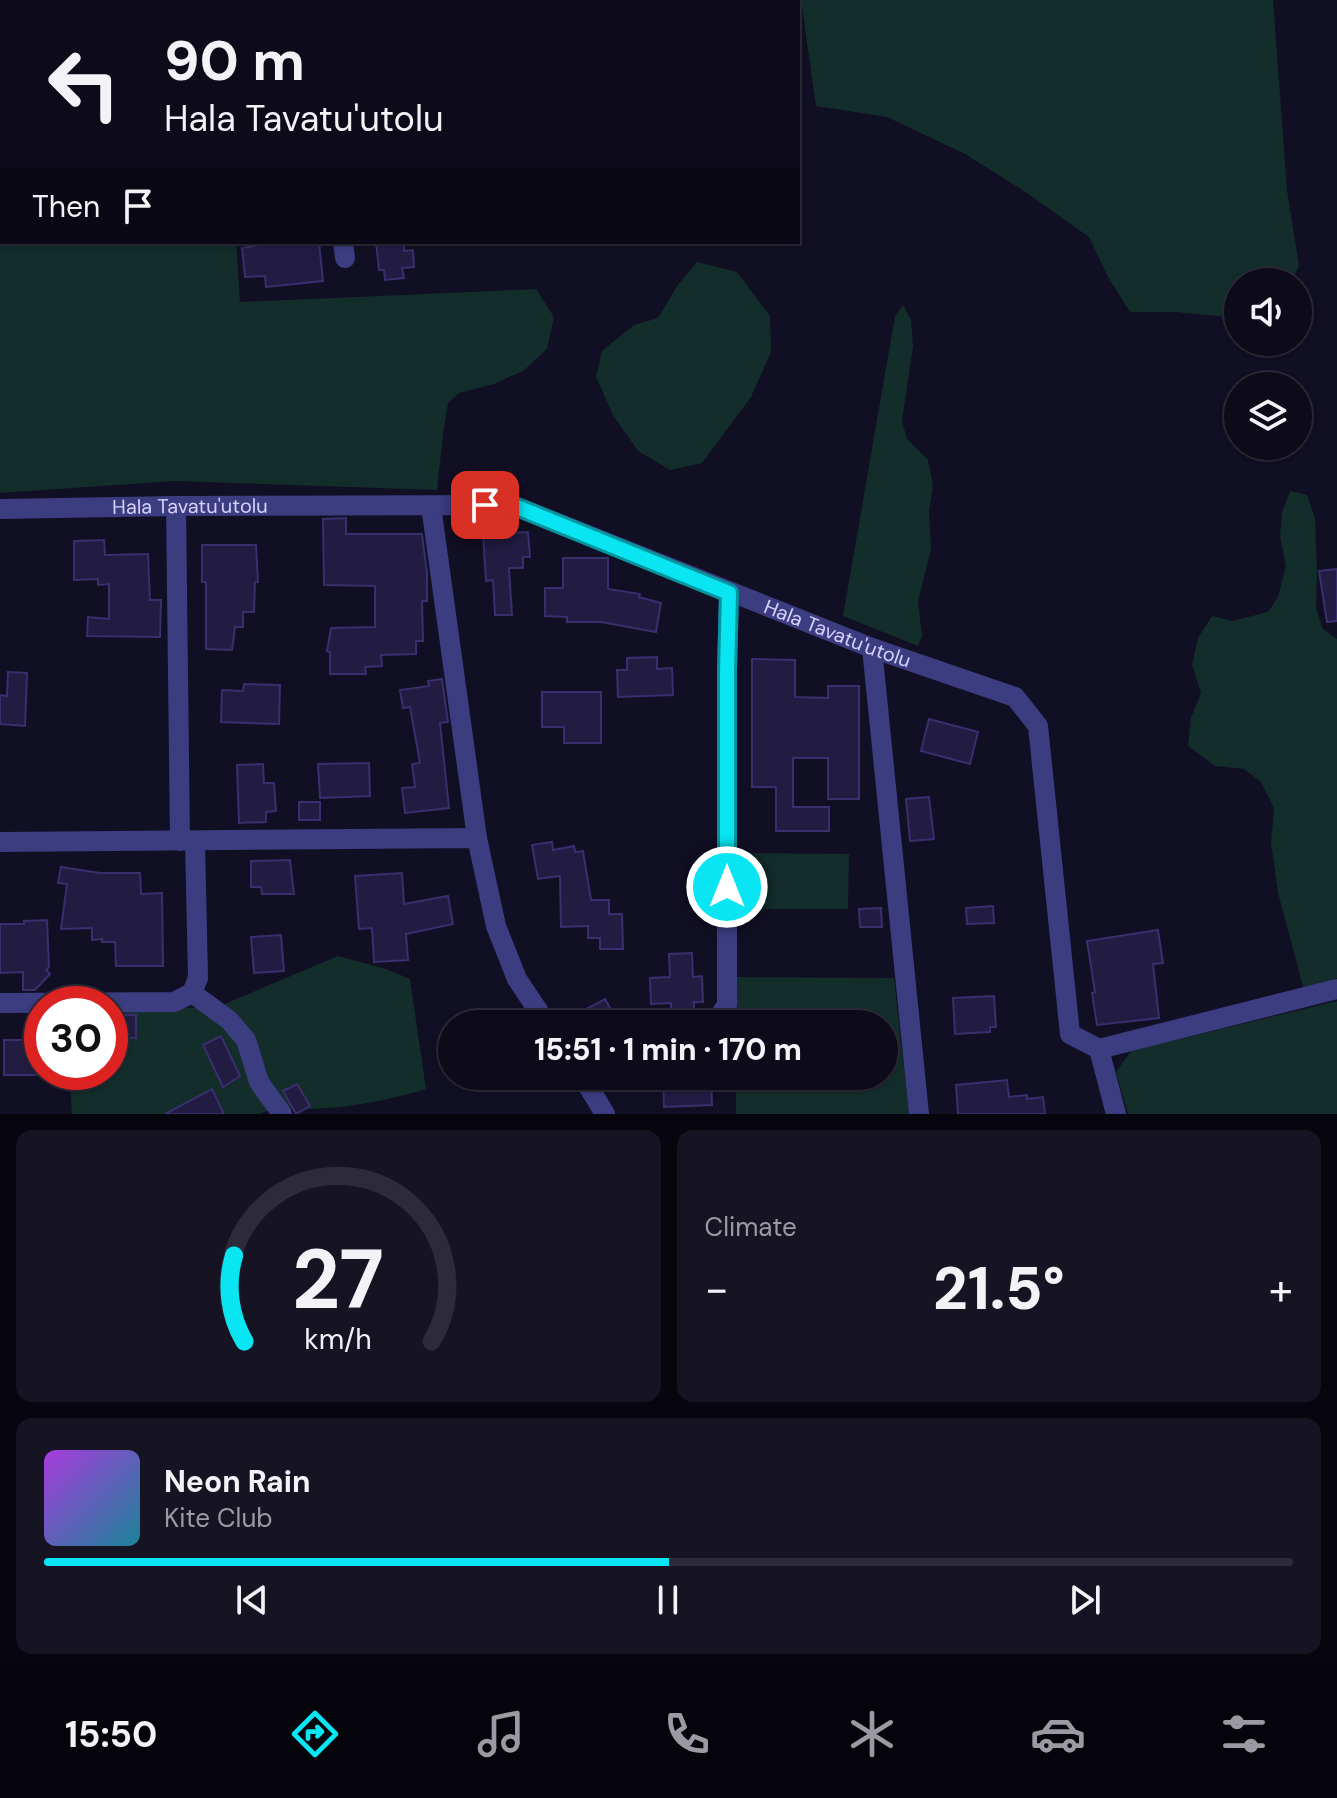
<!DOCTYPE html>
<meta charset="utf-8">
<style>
:root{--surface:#0d0b1a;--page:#161423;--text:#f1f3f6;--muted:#9a9ba2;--line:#2d2b39;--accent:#09e5f2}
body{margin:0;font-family:"DM Sans",sans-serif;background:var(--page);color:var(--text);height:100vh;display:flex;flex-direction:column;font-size:30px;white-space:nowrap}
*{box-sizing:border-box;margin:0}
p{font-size:26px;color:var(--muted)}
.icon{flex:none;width:44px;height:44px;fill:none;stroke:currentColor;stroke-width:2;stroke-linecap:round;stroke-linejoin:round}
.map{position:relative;height:1114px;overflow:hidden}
.drawer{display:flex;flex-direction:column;gap:16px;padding:16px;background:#07060e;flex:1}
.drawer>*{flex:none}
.banner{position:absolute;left:0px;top:0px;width:800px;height:244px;box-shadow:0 2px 6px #0004,0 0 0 2px var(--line);background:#0d0b1a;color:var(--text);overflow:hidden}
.controls{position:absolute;left:1224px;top:268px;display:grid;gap:16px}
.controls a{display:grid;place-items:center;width:88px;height:88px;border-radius:50%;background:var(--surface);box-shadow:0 2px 6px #0004,0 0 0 2px var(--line);font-size:40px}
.speed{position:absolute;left:24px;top:986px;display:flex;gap:16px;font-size:40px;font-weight:700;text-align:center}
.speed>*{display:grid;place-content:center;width:104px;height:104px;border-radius:50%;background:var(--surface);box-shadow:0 2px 6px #0004,0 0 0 2px var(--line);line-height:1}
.speed .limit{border:12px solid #d22;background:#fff;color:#111}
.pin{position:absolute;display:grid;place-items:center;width:68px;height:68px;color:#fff;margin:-34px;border-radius:16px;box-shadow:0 4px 12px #0006}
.me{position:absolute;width:88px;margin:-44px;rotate:0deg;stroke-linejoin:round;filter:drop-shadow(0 0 6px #0008)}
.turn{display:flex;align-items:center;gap:28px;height:168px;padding:0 32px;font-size:36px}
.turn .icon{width:104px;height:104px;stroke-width:2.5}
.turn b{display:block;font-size:56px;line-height:68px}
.then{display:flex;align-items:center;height:76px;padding:0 32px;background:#0003;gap:16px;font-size:30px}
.big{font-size:60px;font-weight:800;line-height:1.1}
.drawer .tile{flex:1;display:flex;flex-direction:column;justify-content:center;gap:12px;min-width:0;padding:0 28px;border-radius:16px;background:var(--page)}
.drawer .dial{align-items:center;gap:0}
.dial svg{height:208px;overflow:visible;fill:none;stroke:var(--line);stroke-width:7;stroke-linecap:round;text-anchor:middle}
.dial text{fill:var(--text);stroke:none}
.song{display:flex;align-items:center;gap:24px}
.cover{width:96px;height:96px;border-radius:12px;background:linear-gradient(135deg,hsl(280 70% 55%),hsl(190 70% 35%))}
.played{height:8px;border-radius:4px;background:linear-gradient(90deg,var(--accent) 50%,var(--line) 50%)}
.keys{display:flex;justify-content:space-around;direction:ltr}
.heat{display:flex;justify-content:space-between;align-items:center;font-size:44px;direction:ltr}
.drawer .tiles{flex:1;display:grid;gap:16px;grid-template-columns:1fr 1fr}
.tile:last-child{grid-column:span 2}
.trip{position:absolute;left:438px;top:1010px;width:460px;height:80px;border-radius:40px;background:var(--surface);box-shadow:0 2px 6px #0004,0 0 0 2px var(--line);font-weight:800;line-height:80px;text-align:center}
.dock{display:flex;height:128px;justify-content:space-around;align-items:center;background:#05040a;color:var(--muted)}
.dock .icon{width:56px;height:56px}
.dock .selected{color:var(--accent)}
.dock b{font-size:36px;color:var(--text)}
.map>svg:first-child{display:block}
.green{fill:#122d2a}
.building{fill:#221c43;stroke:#392f6e;stroke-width:2}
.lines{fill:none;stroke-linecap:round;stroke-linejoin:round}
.street{stroke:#3c3c80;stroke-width:20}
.route-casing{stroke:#06959d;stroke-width:20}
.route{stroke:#09e5f2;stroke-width:14}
.labels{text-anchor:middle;stroke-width:8;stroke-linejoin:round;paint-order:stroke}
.street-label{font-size:20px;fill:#d5d2fd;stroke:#110f23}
</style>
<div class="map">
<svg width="1337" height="1114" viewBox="0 0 1337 1114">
<rect width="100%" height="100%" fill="#110f23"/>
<path class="green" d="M801,0H1273L1287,190L1299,266L1291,282H1238V318L1176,312H1130L1108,277L1089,237L1027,193L965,154L887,117L816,106Z
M0,188H2V242H236L240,302L536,289L554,317L547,349L523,371L494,384L459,393L448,403L443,434L437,490L175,481L0,493Z
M697,262L737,272L770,316L771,352L751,397L702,463L670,470L638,451L613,415L596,377L602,351L634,325L658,318L677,286Z
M903,305L911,320L913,346L902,421L907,439L928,460L933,485L929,511L931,549L918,602L922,636L918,646L843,616L895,316Z
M1290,491L1307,495L1315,518L1317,571L1316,608L1323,629L1337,639V978L1304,990L1278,893L1271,843L1274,808L1261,782L1244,769L1215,766L1188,746L1191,718L1201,693L1192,665L1198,638L1212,616L1232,621L1268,612L1278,597L1286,566L1280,536L1282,512Z
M742,853L849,854L848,909H742Z
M338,956L386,969L410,979L426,1089C384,1102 318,1114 276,1107L260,1114H72L69,1072H110V1008L134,1005L213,1009Z
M737,977L894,978L909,1114H736V1076H884V1024H737Z
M1337,1001V1114H1128L1116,1072L1131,1051Z"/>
<path class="building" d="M252,242H319L323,281L266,287L265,276L245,277L242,248L255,246Z
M376,242H404V251L413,250L414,267L402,268L404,278L385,280L384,270H379Z
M346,518V534H422L427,573V601H422L423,641H416V654L381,655L382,666L365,667L366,674H330V652L327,651L331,628L375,627V586L324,585L323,519Z
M528,532L530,557H523V568H509L512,615H495L493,580L486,581L483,534Z
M104,540L105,555L148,554L150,600H161L160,637L87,636L88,617L109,619V584L98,585V579L74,580V541Z
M202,545H256L258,582H255L254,612H243V627H235L232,650L206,649V582H202Z
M563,558H608V589L640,594L639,597L661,603L656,632L601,622H567V617L545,616V588H563Z
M1337,569V621L1327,622L1319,571Z
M657,657V669L672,668L673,695L618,697L617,670H627V658Z
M752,659L795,660V697L828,698V686H859V799H828V758H793V807H829V831H776V787H752Z
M8,672L27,673L25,726L0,724V695L7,696Z
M442,679L448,722L440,723L449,808L405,813L402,788L415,787L412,764L420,763L410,707L403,708L400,690L429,686L428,681Z
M244,684L280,685L279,724L221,722L222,690L243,691Z
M542,692H601V743H564V727H542Z
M929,719L978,732L970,764L921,751Z
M369,763L370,796L320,798L318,764Z
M263,764L264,783H274L276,811L266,812V822L239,823L237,765Z
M929,797L934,839L910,841L906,799Z
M299,802H320V820H299Z
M552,842L553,850L574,846L575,852L583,851L591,900H609V914H622L623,949H600V938H588V926L561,927L560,876L538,879L532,845Z
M290,860L294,894H262L261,887H251V861Z
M61,867L100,873H140L141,894L162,893L163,966H116L115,942H102V939L92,940V928L61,929L67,884L58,883Z
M402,873L404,904L448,896L453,924L406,934L408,960L374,962L372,928L359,929L355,876Z
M993,906L994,923L967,924L966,908Z
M881,908L882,927H860L859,909Z
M47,920L49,967L46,970L50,974L35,990H23V972L0,973V924H24V921Z
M1158,930L1163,963L1153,964L1159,1018L1097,1025L1092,993L1095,992L1087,941Z
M281,935L284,971L254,973L251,937Z
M692,953L693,977L702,976L703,1002H694V1009L671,1010V1003L651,1004L650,978L670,977L669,954Z
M994,996L996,1027H990V1032L955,1034L953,998Z
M605,999L619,1024H560V1023Z
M113,1015H136V1038L111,1037Z
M221,1036L240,1076L223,1087L203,1045Z
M4,1040H42V1075H4Z
M663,1076H711L712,1105L664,1107Z
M1007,1080L1009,1097L1027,1095V1099L1043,1097L1045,1114H958L956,1085Z
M297,1084L310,1106L296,1114L283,1091Z
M212,1089L224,1114H165Z"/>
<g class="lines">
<g class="street">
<path d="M327,0V2"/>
<path d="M511,0V2"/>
<path d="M343,242L345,258"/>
<path d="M176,506L180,841"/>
<path d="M431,506L477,838"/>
<path id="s1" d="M0,509L176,506L512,505L872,648L1015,697L1038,726L1070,1034L1099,1049L1337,989"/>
<path d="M872,648L919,1114"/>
<path d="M0,842L477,838L496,926L517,979L547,1024"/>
<path d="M192,993L229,1020L246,1040L259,1082L282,1114"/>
<path d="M0,1003L174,1002L192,993L198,978L195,841"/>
<path d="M714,1024L727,1005V672L729,593"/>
<path d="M1099,1049L1116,1114"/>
<path d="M582,1076L605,1114"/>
</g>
</g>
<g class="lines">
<defs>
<path id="route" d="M485,505H512L729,593L727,672V887"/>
</defs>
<use href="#route" class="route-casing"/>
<use href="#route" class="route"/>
</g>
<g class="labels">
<g class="street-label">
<text dy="7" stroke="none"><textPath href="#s1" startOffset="190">Hala Tavatu'utolu</textPath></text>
<text dy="7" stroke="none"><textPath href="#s1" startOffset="862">Hala Tavatu'utolu</textPath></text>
</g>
</g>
</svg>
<div class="controls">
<a><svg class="icon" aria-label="sound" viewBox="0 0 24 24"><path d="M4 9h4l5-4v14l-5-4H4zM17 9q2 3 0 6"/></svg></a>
<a><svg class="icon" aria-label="layers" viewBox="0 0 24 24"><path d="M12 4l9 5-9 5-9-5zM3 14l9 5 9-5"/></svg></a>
</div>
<div class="speed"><div class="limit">30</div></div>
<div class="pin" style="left:485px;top:505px;background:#d93025"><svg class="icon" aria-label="arrive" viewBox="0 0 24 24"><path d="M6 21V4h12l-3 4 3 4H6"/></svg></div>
<svg class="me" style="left:727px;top:887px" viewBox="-20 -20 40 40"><circle r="17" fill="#09e5f2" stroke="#fff" stroke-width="3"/><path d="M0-11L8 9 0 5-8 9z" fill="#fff"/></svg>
<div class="trip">15:51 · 1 min · 170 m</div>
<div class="banner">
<div class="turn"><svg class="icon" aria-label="left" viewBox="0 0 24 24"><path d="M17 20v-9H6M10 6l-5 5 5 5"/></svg><div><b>90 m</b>Hala Tavatu'utolu</div></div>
<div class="then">Then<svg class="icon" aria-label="arrive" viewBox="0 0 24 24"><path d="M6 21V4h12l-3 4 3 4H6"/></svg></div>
</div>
</div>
<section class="drawer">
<div class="tiles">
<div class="tile dial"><svg viewBox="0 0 100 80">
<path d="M14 69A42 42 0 1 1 86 69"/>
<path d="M14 69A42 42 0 0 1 10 36" stroke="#09e5f2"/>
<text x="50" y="56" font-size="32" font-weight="700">27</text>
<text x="50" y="72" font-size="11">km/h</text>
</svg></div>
<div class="tile"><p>Climate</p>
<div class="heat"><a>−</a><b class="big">21.5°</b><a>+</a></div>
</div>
<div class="tile">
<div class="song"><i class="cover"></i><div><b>Neon Rain</b><p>Kite Club</p></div></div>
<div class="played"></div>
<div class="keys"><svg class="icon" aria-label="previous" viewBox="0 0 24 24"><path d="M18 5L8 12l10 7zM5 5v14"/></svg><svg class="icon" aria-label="pause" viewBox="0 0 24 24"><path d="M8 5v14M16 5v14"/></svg><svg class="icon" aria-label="next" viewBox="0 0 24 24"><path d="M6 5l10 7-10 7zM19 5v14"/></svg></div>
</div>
</div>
</section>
<nav class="dock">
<b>15:50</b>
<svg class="icon selected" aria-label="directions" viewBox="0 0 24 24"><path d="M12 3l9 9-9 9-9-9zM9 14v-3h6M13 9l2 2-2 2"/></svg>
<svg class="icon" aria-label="music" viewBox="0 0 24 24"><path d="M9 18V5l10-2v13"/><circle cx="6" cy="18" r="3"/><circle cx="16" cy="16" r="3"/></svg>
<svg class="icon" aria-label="phone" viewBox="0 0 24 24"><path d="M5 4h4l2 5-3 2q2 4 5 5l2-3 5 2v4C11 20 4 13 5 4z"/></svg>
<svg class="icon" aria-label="climate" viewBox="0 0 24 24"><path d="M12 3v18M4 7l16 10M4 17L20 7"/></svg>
<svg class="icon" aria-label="car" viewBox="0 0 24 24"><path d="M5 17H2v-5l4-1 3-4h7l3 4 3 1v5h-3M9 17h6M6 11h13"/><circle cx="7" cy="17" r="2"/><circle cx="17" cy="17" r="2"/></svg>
<svg class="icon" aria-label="filters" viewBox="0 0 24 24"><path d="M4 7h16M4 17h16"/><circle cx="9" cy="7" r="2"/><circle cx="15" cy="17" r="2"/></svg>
</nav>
